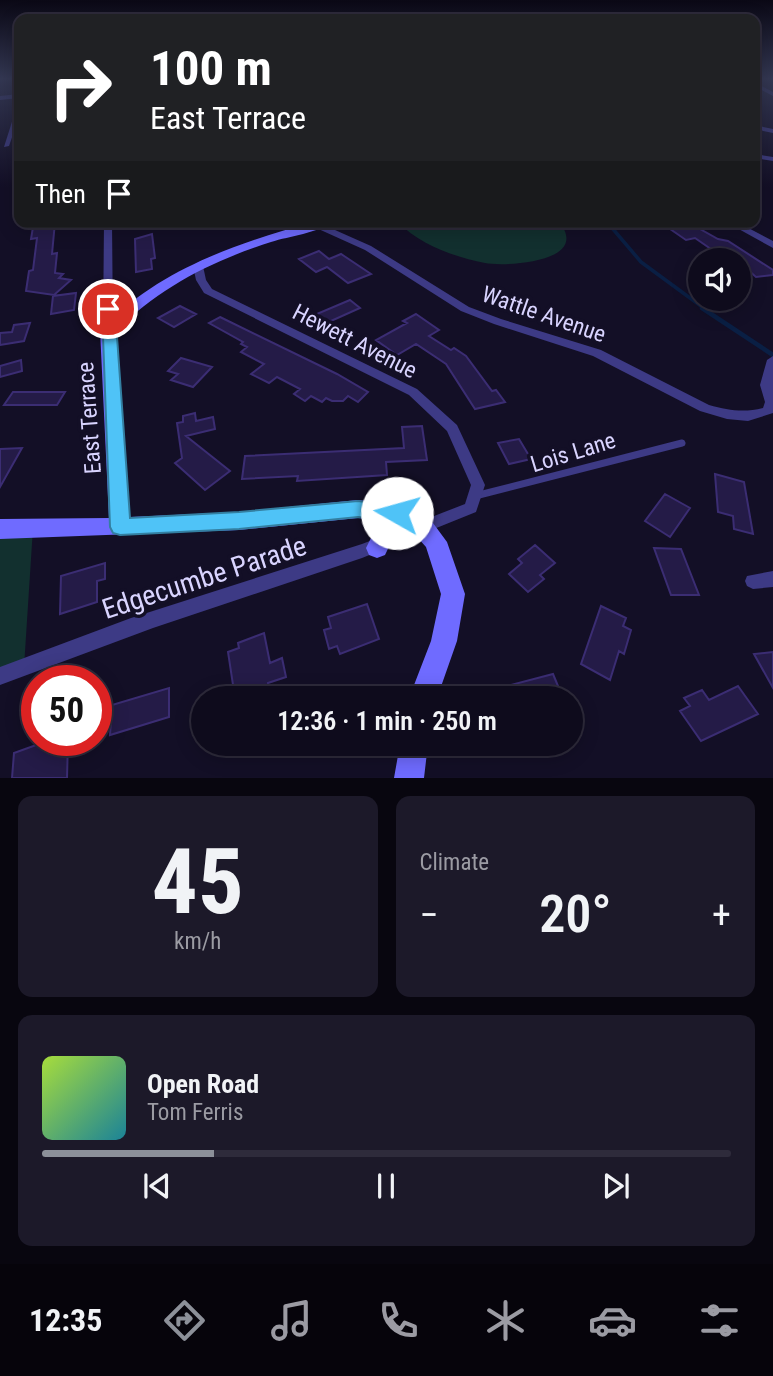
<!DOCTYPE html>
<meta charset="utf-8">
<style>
:root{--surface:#0e0b1c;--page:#1c1929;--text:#f1f3f6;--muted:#9b9ba3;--line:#2e2b3b;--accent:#8c9099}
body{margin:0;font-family:"Roboto Condensed",sans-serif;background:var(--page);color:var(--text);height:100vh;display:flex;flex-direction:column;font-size:26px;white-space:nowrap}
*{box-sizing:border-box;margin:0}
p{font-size:23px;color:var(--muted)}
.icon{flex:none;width:38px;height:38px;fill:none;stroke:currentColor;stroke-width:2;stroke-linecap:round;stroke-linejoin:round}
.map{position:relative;height:778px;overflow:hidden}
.drawer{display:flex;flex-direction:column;gap:18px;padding:18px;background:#08060f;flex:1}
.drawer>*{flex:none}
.top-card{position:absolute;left:14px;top:14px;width:746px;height:214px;border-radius:14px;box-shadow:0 4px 18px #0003,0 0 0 2px var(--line);background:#202124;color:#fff;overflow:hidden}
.buttons{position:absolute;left:688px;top:248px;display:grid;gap:14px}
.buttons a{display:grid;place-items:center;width:63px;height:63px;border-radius:50%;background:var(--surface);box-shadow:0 4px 18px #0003,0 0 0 2px var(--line);font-size:35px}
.speed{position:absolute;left:21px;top:665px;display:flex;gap:14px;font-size:35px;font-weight:700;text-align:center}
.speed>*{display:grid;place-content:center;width:91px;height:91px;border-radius:50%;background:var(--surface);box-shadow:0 4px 18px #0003,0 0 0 2px var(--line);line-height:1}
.speed .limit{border:10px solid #d22;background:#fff;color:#111}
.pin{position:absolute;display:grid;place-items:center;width:60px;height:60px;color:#fff;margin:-30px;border:4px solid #fff;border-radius:50%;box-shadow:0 2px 7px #0007}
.me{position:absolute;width:77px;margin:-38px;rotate:277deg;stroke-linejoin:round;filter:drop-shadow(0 0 5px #0008)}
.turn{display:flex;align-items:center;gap:24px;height:147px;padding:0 21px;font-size:32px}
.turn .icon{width:91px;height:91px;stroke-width:2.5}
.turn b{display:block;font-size:49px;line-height:60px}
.then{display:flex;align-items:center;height:66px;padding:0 21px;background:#0003;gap:14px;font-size:26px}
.big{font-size:52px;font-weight:600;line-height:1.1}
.drawer .card{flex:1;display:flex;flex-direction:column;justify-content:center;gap:10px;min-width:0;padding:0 24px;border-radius:14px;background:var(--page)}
.drawer .dial{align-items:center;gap:0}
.dial b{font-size:91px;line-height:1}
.song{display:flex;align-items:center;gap:21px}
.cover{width:84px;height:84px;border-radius:10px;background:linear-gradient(135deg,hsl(80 70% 55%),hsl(190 70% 35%))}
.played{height:7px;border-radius:4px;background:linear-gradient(90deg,var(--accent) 25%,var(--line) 25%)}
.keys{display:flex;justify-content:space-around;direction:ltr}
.heat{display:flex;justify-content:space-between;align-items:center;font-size:38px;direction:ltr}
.drawer .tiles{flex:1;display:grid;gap:18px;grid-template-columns:1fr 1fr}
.card:last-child{grid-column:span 2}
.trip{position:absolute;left:191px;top:686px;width:392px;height:70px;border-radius:35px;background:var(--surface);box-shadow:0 4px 18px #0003,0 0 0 2px var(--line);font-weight:600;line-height:70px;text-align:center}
.tabs{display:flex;height:112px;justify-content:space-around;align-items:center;background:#06040b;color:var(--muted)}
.tabs .icon{width:49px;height:49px}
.tabs .on{color:var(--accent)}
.tabs b{font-size:32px;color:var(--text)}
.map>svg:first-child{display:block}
.green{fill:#12302f}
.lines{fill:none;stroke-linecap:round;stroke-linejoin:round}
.stream-far1{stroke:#0a1f44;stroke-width:3.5}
.stream{stroke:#0a1f44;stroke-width:4.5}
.building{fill:#241b47;stroke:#3b2d73;stroke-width:2}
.lane{stroke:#3d3a85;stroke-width:7}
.street{fill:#3d3a85;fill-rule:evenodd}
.secondary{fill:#6f6bff;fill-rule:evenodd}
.route{fill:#4fc3f7;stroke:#337fa1;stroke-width:2}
.labels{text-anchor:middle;stroke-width:7;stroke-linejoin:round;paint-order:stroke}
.street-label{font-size:23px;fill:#d9d4ff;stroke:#130f26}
.near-street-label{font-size:28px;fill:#d9d4ff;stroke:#130f26}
</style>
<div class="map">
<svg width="773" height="778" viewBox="0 0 773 778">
<rect width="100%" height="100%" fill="#130f26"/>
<path class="green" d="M398,222H559C592,262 506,267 485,263C455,257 420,245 398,222Z
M33,528L24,667L0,676V529Z"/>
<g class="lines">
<path class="stream-far1" d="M607,222L641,262L705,309"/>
<path class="stream" d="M702,308L773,355"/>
</g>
<path class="building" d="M45,222H55L52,254L57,253L55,273L63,274L59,278L71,280L54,295L26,291L29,271L33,270L37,238L31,239L33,227L44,225Z
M660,222L691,224L718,239L728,241L773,270V275L756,277L738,261L730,256H721L695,238L686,240Z
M152,234L155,258L151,259L152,269L136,272L135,239Z
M319,251L329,259L341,254L371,274L348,283L327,267L316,272L299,259Z
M76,293L74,310L51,314L53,296Z
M350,300L360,308L322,325L312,316Z
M180,306L196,314L174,327L158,318Z
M416,314L439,330L429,336L451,350L454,348L466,356L492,391L496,390L505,402L475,409L446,364L416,344L397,355L376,340L407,323L403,321Z
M220,317L337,374L368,392L358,402L348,396L343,401H332L326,398L322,402L311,396L305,401L294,394L300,389L277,377L269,383L251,374L264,364L241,352L247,347L241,344L243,342L209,323Z
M30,323L24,341L0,345V333L12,332L14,325Z
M181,358L212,367L193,387L171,380L178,374L168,371Z
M21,360L22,371L0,377V366Z
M13,392H65L57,405H4Z
M195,413L196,421L213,417L215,429L186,436L230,471L205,490L175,463L182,458L177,423L183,422V416Z
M422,426L427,460L386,462L387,475L297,481L298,476L242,479L245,456L404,448L402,427Z
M519,439L531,459L509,464L498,443Z
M22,448L0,487V449Z
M715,474L744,482L753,534L734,529L733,516L718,512Z
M665,494L690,508L670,537L645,521Z
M535,545L555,563L540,575L544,579L528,592L509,574L522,563L518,559Z
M654,548L681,549L699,595H671Z
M105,563V579L97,581V602L60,614L61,576Z
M367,604L379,639L340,654L337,646L329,649L324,630L331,628L328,617Z
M601,606L626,618L623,626L631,630L624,654L619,651L610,680L581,664Z
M264,633L270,663L282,658L286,677L268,683L271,698H235L228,652L239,648L238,643Z
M773,652V688L754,654Z
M553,674L563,698H507L503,687Z
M738,686L758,714L701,741L680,711L690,706L684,698L702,690L709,700Z
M169,688V717L110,735L112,705Z
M50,740H68L67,778H12L14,753Z"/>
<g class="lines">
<path class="lane" d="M475,496L682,443"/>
<path class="street" d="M754,82L773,92V96L754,86Z
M19,94V98L0,100V96Z
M19,107V117L9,146L4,147L16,109Z
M754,125L773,129V133L754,129Z
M754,154L773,157V161L754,158Z
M104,222H112L113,330L108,333L103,330Z
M317,222L371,246L469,307L501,319L601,350L709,405C728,410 743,413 763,408L765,402L760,385L767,360L773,356V413L748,421L727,419L700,411L593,356L494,324L461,311L365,250L314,227V223Z
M726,222H737L773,241V248Z
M198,263L203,266L206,280L212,289L417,389L457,425L485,485L476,512L362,558L153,628L0,685V667L131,618L362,544L465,504L471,485L447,431L409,395L204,293L196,280L193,266Z
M773,571V587L753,589L747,586L745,581L747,576Z"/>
<path class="secondary" d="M313,222H333C317,233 290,236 271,242C212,261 160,287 116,331L130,517L239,512L358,500L397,504L433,523L447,542L465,594L457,641L437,698H409L431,641L441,594L426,547L417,537L396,524L397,530L385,555L377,558L369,555L366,548L375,530L374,520L358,518L239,530L0,539V519L109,518L100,330L102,327C164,268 232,245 313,222Z
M400,744H428L424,778H394Z"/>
</g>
<linearGradient id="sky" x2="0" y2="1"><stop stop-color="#0a0815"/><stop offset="0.42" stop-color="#333752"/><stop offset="1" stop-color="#333752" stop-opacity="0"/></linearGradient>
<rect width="773" height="187" fill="url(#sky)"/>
<path class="route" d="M108,305L115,309L130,518L239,512L358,501L404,507L407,513L404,519L397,521L358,517L239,529L120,535L113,533L110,527L102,309Z"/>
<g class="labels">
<g class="street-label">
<text transform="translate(544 314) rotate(19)" y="8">Wattle Avenue</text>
<text transform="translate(355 341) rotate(27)" y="8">Hewett Avenue</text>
<text transform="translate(89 418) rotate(-94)" y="8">East Terrace</text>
<text transform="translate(573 452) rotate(-17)" y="8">Lois Lane</text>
</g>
<g class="near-street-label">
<text transform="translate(204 577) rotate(-18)" y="10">Edgecumbe Parade</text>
</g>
</g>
</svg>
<div class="buttons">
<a><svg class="icon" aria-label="sound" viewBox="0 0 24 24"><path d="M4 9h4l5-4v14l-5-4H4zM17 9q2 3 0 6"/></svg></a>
</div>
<div class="speed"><div class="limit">50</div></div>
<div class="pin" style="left:108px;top:309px;background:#d93025"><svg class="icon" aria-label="arrive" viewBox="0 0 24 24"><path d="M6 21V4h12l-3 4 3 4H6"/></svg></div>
<svg class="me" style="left:397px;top:513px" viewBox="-20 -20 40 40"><circle r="19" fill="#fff"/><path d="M0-13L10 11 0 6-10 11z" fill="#4fc3f7"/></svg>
<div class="trip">12:36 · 1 min · 250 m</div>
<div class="top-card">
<div class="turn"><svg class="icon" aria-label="right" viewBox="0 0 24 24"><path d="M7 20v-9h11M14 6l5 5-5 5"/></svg><div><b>100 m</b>East Terrace</div></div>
<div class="then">Then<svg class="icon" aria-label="arrive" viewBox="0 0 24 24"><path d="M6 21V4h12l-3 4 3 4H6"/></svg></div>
</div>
</div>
<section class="drawer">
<div class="tiles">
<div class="card dial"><b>45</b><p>km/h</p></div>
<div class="card"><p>Climate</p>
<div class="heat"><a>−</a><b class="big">20°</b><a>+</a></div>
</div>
<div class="card">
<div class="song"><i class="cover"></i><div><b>Open Road</b><p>Tom Ferris</p></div></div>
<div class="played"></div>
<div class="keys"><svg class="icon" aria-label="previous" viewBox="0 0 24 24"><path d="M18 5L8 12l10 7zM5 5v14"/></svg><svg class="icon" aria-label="pause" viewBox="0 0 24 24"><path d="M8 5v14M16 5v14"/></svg><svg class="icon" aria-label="next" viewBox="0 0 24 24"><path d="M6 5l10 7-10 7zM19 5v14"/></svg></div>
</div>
</div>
</section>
<nav class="tabs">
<b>12:35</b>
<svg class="icon on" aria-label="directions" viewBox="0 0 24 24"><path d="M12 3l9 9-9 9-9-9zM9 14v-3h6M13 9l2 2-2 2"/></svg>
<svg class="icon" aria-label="music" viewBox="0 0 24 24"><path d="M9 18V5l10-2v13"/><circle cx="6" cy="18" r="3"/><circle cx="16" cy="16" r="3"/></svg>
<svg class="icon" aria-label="phone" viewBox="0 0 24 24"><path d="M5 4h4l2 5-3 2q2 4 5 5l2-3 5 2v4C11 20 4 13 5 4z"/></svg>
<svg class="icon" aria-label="climate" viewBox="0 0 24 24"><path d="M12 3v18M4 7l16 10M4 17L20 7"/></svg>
<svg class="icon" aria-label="car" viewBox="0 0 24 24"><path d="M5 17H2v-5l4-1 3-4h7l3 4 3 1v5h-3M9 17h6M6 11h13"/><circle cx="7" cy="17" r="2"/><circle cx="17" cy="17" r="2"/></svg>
<svg class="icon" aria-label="filters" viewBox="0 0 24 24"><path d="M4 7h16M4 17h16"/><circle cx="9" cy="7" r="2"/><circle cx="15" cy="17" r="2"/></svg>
</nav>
